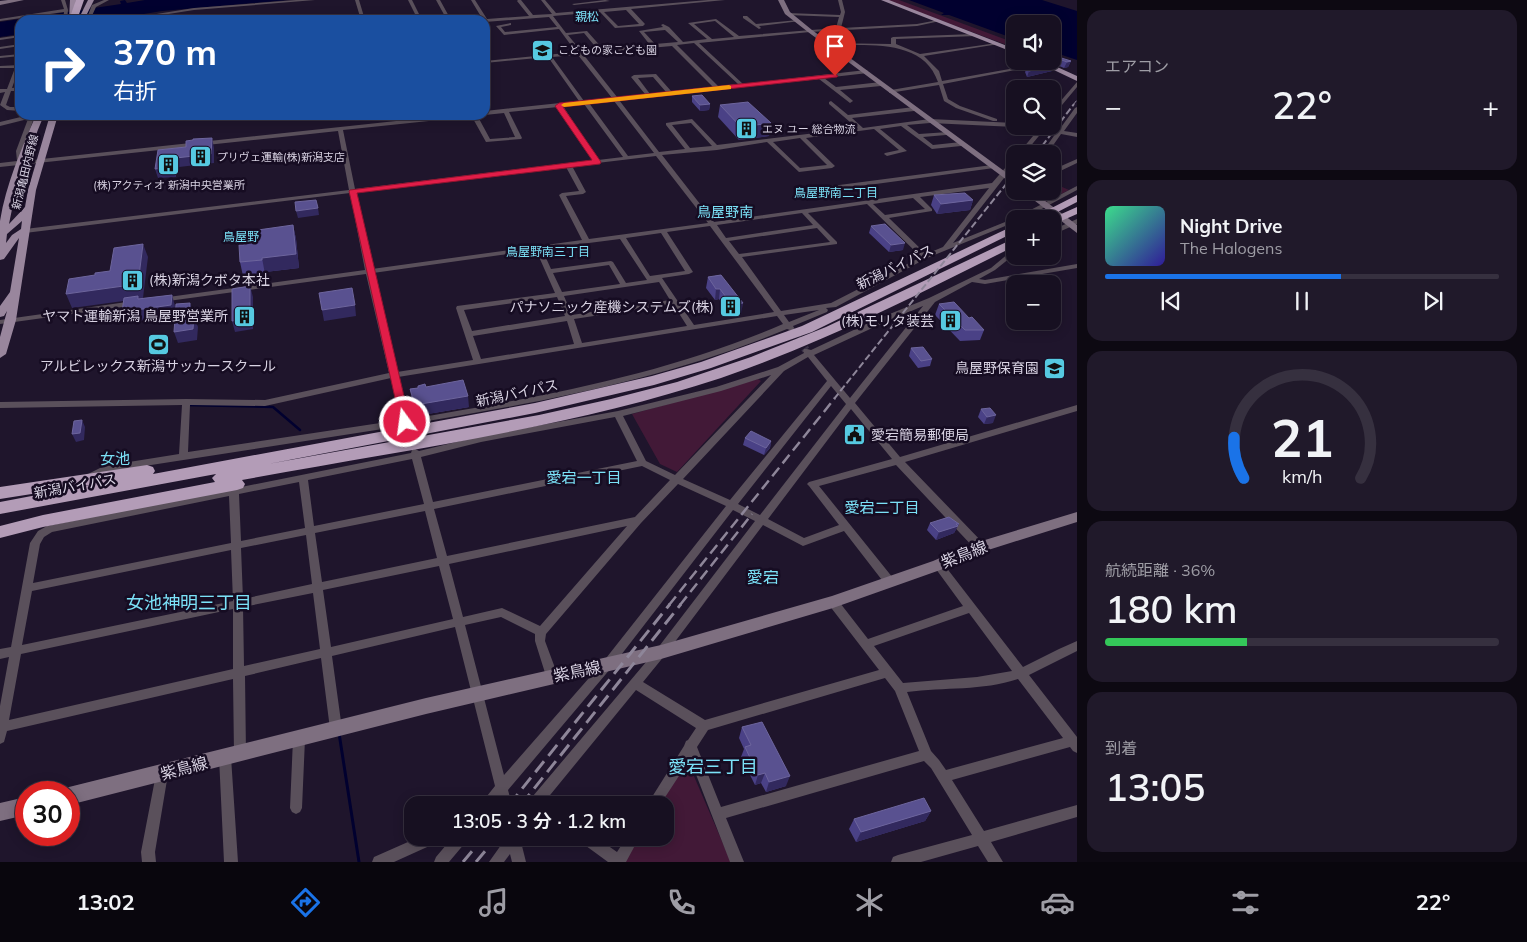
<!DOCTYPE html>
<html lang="ja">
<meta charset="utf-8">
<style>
:root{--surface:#171021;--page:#20192a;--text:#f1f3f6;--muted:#9e9da5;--line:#36303f;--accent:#1a73e8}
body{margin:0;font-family:Mulish,"Noto Sans JP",sans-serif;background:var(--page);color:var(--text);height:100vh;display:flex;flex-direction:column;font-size:19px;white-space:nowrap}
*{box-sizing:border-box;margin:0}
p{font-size:16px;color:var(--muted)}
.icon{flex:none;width:28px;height:28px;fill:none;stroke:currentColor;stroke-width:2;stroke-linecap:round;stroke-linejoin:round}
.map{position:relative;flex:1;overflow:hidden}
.side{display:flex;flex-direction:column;gap:10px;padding:10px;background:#0d0912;width:450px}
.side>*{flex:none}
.hud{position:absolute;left:15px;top:15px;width:475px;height:105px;border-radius:15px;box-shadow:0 2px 12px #0003,0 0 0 1px var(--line);background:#1a4fa0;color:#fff;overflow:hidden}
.fabs{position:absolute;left:1006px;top:15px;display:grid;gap:10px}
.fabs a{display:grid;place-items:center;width:55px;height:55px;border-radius:10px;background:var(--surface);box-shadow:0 2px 12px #0003,0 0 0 1px var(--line);font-size:25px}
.speed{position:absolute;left:15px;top:781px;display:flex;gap:10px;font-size:25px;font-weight:700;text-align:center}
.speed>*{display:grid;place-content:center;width:65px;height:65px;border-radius:50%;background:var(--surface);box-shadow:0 2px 12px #0003,0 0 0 1px var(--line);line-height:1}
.speed .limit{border:8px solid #d22;background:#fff;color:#111}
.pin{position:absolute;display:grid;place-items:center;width:42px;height:42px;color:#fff;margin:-51px -21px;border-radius:50% 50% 50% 0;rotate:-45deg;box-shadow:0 0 5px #0007}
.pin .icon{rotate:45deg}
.me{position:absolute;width:55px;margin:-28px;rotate:346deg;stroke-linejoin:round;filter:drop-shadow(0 0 4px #0008)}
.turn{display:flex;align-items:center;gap:18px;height:105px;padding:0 15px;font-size:22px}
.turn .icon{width:65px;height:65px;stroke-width:2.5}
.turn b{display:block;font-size:35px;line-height:42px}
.big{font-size:38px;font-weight:600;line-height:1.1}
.side .widget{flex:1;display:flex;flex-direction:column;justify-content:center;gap:8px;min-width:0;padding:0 18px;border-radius:15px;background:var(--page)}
.side .dial{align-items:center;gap:0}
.dial svg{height:130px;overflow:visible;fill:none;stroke:var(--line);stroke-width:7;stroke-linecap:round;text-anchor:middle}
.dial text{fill:var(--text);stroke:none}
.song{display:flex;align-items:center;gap:15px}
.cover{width:60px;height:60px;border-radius:8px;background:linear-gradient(135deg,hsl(150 70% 55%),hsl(250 70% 35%))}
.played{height:5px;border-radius:2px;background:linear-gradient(90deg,var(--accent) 60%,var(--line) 60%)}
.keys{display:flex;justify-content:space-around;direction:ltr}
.heat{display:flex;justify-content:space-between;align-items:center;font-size:28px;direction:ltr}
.charge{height:8px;border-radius:4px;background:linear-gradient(90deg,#34c759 36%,var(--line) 0)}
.trip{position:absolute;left:404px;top:796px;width:270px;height:50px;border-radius:15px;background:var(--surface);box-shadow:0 2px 12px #0003,0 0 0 1px var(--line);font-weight:600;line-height:50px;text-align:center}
.menu{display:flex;height:80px;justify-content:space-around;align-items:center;background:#09060d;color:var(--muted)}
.menu .icon{width:35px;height:35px}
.menu .selected{color:var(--accent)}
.menu b{font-size:22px;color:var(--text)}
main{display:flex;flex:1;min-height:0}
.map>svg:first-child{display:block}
.green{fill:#421937}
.water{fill:#01002f}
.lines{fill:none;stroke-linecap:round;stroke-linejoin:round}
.stream-far1{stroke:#01002f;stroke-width:2.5}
.stream{stroke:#01002f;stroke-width:3}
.street-tunnel{stroke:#3b3247;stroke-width:8;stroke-dasharray:8 4;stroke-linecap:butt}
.street{fill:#5a505b;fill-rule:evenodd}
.secondary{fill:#7e6f80;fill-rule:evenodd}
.primary{fill:#99869d;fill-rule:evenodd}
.highway{fill:#b39cb7;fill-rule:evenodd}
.rail-far3{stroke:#8e8699;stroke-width:1;stroke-dasharray:5.5 2.5;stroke-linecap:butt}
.rail-far2{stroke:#8e8699;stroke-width:2;stroke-dasharray:7 3;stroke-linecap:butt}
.rail-far1{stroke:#8e8699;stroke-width:2.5;stroke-dasharray:11 5.5;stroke-linecap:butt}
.rail{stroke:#8e8699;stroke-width:3;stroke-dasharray:14 7;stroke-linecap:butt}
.wall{fill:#4a4186}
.shaded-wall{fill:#32295e}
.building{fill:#595190;stroke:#6d659d}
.route{fill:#e11d48;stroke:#92132f}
.slow{fill:#f59e0b}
.labels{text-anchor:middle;stroke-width:5;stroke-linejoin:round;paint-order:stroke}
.far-poi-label{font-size:11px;fill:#d9d3e3;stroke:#160c22;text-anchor:start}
.far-street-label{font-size:11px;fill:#d9d3e3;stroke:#160c22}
.far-neighbourhood-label{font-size:12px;fill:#7be1f7;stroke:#160c22}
.far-quarter-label{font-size:14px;fill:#7be1f7;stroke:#160c22}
.street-label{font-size:14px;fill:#d9d3e3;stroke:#160c22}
.poi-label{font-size:14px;fill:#d9d3e3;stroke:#160c22;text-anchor:end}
.neighbourhood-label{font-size:15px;fill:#7be1f7;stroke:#160c22}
.near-street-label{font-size:16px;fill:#d9d3e3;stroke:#160c22}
.quarter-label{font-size:16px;fill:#7be1f7;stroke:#160c22}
.near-neighbourhood-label{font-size:18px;fill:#7be1f7;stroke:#160c22}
</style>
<main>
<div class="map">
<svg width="1077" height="862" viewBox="0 0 1077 862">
<rect width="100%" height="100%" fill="#1f152c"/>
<path class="green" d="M886,0H899L1015,43V48Z
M1053,183L1069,190L1045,202L1032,191H1052Z
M758,379L761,381L677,472L660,464L632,414Z
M683,765L690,767L731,862H623L638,838H665V805H659Z"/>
<path class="water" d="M125,0L127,3L145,0H288L162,11L107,20H20V34L0,37V22L121,4L120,1Z
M909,0H1042L1077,11V60L1053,52L1052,24H1015V39L949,15H941L944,13Z"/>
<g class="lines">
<path class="stream-far1" d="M187,405L273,407L300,430"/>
<path class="stream" d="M339,733L359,862"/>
<path class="street-tunnel" d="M790,329L806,350"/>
<path class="street" d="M61,0H65L68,10L67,20H63L64,12L0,21V19L64,9Z
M104,0H109L96,7L90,20H86L92,5Z
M296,0H315L194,10L130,20H119L194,8Z
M355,0H359L365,20H361Z
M408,0H412L422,20H418Z
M436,0H440L451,20H447Z
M471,0H475L487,19L529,16L517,1L518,0H521L533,15L552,14L541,0H545L556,13L708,0H725L631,9L645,24L643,26L615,28L600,12L553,16L566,33L587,31L603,49L650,45L639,31L663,27L661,25L663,24L669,27L683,42L707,39L688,23L716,19L739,36L836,28L839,17L788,15L786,14L788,13L840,15L841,12L838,0H842L845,12L841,28L917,24L938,20L940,21L917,26L810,32L699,43L743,84L866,70L868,71V73L824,78L836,87L881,82L884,84L881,86L840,90L852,100L853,101L850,103L819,79L619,100L659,152L685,149L666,125V123L692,119L717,145L857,128L829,104V102L831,101L848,115L914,107L917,109L914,111L852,118L863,128L930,119L1015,123V126H1017L1015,127L930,123L907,125L919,134L948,132V134L946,135L923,137L933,145L961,142L964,144L961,146L932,149L901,126L880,129L907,151L887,156L884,154L885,153L899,150L874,129L806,138L835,166L832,168L799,172L767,142L717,150L662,155L714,222L992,183L1013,159L1015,158V164L953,243L1015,218L1075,187L1077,186V190L1023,219H1015V222L927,258L836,307L826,308L828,310L827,312L793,326L794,328L793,330H790L787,329C667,379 538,403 410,424L409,427L406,428L402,426L106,472L89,480L86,479L84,477L86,475L104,466L179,454L182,405L0,408V402L186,399L265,400L389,373L366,274L161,302L157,300L161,298L365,270L350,193L25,233L22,231L25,229L349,190L338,131L0,167V163L17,161L16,151L28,119L0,126V122L29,115H35L22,151L23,161L452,115H470L467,117L343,130L355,189L593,160L558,107L509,112L522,138L521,139L486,142L471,115H477L490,139L515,137L504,113L485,115V111L579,101L548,57L485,63V61L576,52L559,29L504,35L496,26L511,23V25L501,27L505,32L557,27L549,17L485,22V20H483ZM626,10L639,24L618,26L604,12ZM715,21L734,37L712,39L694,24ZM665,30L678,42L655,44L644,32ZM584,33L598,50L581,51L568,35ZM694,43L738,84L718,86L677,45ZM672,46L713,87L671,91L656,74L634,75L631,77L645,94L617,97L583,54ZM578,55L612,98L584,101L552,57ZM653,77L666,92L650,94L638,78ZM614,101L654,153L628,156L589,103ZM584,104L623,157L598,160L563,106ZM691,123L712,146L690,148L672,125ZM800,138L827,165L800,168L773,142ZM656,156L708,223L589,239L566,196L583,194L586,192L572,166ZM566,167L579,191L562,193L559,195L582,240L372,269L356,193ZM989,188L943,247L926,254L889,218L932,211V209L920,197ZM913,198L925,209L885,215L873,204ZM867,204L921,257L831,303L781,311L742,257L837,244V242L808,213ZM802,213L813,225L726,238L717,225ZM710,226L774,312L694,325L662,278L689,274L693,272L667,232ZM817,228L830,242L739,254L729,241ZM661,233L685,271L650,276L626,238ZM620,239L647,280L626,283L613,262L611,261L551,269L542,249ZM536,250L555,293L457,306L456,308L473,360L397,372L373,273ZM609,265L620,284L562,292L553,273ZM659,282L670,300L572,315L564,296ZM557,297L565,316L472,331L464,310ZM673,304L687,326L582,343L574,319ZM819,310L789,322L784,315ZM777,316L783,324C664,375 536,398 409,419L398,377ZM567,321L574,344L481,359L473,336ZM391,378L400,420L188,452L190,405L265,406Z
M605,0L610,1L574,5L572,4Z
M743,16H747L756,24L798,20L800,21L759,26L761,28L759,29L743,18Z
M974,34L976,35V36L896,39V44L920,54L997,43L999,44L924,56L939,71L942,81L1043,63V65H1041L943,84L948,99L960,106L997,119V121H993L956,108L944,101L939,85L889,93V91L891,90L938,82C923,37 864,46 827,45L825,44L827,43L891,44V38L893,37Z
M20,35V37L0,40V38Z
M20,44V46L0,49V47Z
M20,54V56L0,58V56Z
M20,65L12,88L20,87V91H11L6,105L10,107H20V111L7,110L0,105L5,92L0,93V89H7L15,68H0V66Z
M1077,82V87L1052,117V111Z
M1077,107V113L1064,131L1077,133V137L1061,134L1047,154H1041L1056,133L1043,131L1024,154H1018L1038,130L1019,126H1047L1045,128L1059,130L1075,108Z
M1077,159V163L1052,175V170Z
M992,165L995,167L994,168L824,191L821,189L824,187Z
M1077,219V224L1052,235V230Z
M1015,248V254L995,270L979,279L985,280L1077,264V268L985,284L972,282L935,302L855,403L900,457L1077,405V411L905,462L984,544L985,547L984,550L980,551L976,550L896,465L819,486L893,578L894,581L893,584L889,585L885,584L844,531L803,546L763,525L665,655L643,682L705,720L879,670L829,605L828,602L829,599L833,598L837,599L868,639L963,606L933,565L934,562L938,561L942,562L1023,667L1059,649L1077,641V651L1029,675L1077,737V753L1073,751L1070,747L952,780L984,831L1077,805V817L991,842L1003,862H988L978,846L921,862H891L893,857L898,855L972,835L931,768L924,761L726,818L744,862H730L690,759L660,805H647L684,746L686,741L688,740L696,728L636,690L546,800L548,805H519L521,801L533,796L657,649L755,521L733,510L611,668L508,790L512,805H500L499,801L495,805H481L483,801L495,786L455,627L332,656L342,729L340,733L336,734L332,733L330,729L321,658L245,676L246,754L244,758L240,760L236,758L234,754L233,679L7,731L4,742L0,744V706L9,657L0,659V649L11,647L30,543L38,531L47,526L411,453L412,450L415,449L419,451L481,436L618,411L716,387L778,367L804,353L803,351L804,349H807L811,350L875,320L929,298L991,268ZM923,306L850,398L814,355L881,324ZM808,357L827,381L730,500L683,479L784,371ZM771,375L675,475L646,461L623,416L721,391ZM831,386L846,404L760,515L738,504ZM851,409L892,459L809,482L807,484L809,486L839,525L804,538L768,519ZM615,417L637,461L433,502L421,457L481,442ZM412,459L424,504L314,526L308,480ZM642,466L670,480L635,517L447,556L434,509ZM299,482L305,528L241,541L239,494ZM678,484L726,506L603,662L504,775L465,625L501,617L535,634V641L546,676L548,680L552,681L556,680L558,676L545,641L546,634L641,523ZM229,496L231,543L33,583L40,544L44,537L52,532ZM425,511L437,558L322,582L315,533ZM627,526L540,626L502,608L463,617L449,564ZM306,535L312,584L243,599L241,548ZM231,550L233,601L22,645L32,591ZM439,566L453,619L331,647L323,590ZM313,593L320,649L244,666L243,607ZM233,609V669L9,720L21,654ZM969,613L1012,671L977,677L903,683L874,646ZM885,678L895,691L919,751L721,807L697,747L708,730ZM1018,679L1063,738L946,770L939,760L931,751L907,692C945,687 982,691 1018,679Z
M134,301L138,303L137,305L0,324V320Z
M299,733L303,735L305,739L302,808L300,812L296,814L292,812L290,808L293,739L295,735Z
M225,751L229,753L231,757L238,862H224L219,757L221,753Z
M162,768L166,770L168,774L155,852L156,862H142L141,852L156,774L158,770Z
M417,838H437L436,843L394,862H372L374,857Z
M452,838H466L465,843L449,862H434L436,857Z
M506,838H520L526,862H512L510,854L504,862H489Z
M581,838H597L617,852L626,838H639L626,862H608L582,843Z"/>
<path class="secondary" d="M8,0H24L0,5V1Z
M778,0H784L790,12L812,30L1015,179V186L808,32L785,14Z
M1022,191H1032L1077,225V233Z
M1077,512V522L985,551L943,569L833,608L661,659L426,714L69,805V792H62L63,790L69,787L426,698L661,645L832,596L933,561L975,543Z
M26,797V815L0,821V803Z"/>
<path class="primary" d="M70,0H76L75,20H69Z
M88,0H94L84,20H78Z
M881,0H889L1015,49V53Z
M1035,61H1044L1077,76V81Z
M36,115H44C29,151 16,186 9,224L25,207L28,190L50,115H58L36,190L16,320L6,354L0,358V337L7,311L4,316L0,317V306L10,292L19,238L4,259L0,260C0,247 0,234 0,221C6,184 21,150 36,115ZM22,221L21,229L12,235L6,243L7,234Z"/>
<path class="highway" d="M76,0H84L77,20H69Z
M1077,195V202L1044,219H1030Z
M1077,207V214L1052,225V219H1050Z
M1015,225V232L812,332L711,368L654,385L535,413L268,464L539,415L611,399L677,382L751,357L826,327L1015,238V246C919,294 823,343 721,378C566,429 402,450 242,480L245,484L243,488L237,490L43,527L0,538V526L43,515L215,482L212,478L216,474L0,514V502L95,484L0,499V487L147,465L153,467L155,471L153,474L535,403L652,376L701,362L802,326Z"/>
<path class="rail-far3" d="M1073,105L1077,100"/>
<path class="rail-far2" d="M1036,154L1074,104
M834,399L1015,173"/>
<path class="rail-far1" d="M669,605L835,398
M680,605L752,514"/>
<path class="rail" d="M509,805L670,604
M521,805L681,604
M463,862L483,838
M476,862L496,838"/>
</g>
<path class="wall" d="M1054,57L1071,61L1068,67L1064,68L1052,63Z
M1028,67L1052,71L1027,77L1025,72Z
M692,96L710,104L709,110L700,111L692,102Z
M720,105L771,123L769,136L739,140L718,117Z
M934,195L973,200L970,210L937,214L931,205Z
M293,225L296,239L299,268L265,272V274L243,276L240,262L244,245Z
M871,226L903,250L889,252L869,233Z
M721,275L741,314L730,316L719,299L715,300L706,288L708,277Z
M939,304L969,318L984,330L980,340L960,341L935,315Z
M911,348L932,359L930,366L918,368L909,356Z
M426,387L469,407L416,416L412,400L410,389Z
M981,409L993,423L984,424L978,417Z
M745,438L771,441L770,448L764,455L743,445Z
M930,523L959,524L954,533L936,540L927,530Z
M742,727L786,786L766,792L761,783L755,785L741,757L744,749L739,738Z
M931,811L925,821L856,842L849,829L854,819Z"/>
<path class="shaded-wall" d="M1071,61L1068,67L1064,68L1067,62Z
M1054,65L1052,71L1027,77L1029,71Z
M710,104L709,110L700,111V105Z
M771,123L769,136L739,140L741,127Z
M212,138L214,148V163L179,167V170H176V177L158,178L155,169L174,161L176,158Z
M973,200L970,210L937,214L941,204Z
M318,208L319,215L298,218L296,211Z
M293,225L296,239L299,268L265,272V274L262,258Z
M905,243L903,250L889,252L891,245Z
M143,244L148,257L143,298L172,295L175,306L174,316L126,323L122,312L138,299L72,308L66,294L138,284Z
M250,286L253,297V329L235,332L232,321Z
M716,289H720L719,299L715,300Z
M190,303L193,313L192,328L189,317Z
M743,303L741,314L730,316L732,305Z
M355,305L356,316L324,321L322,310Z
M194,316L198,327L197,340L178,343L174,332Z
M468,396L469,407L416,416L415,405Z
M996,415L993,423L984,424L987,417Z
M82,420L85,427L84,440L76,442L72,434Z
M771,441L770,448L764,455L766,448Z
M959,524L954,533L936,540L939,532Z
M765,773L761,783L755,785L758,775Z
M790,776L786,786L766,792L769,782Z
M931,811L925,821L856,842L861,832Z"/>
<path class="building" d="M1055,56L1071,61L1067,62L1054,57Z
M1046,61L1054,65L1029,71L1028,67Z
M702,95L710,104L700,105L692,96Z
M748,102L771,123L741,127L720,105Z
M212,138L211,154L176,158V160L174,161L173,167L155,169L158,150L186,147V141L193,140V139Z
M965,193L973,200L941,204L934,195Z
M316,200L318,208L296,211L295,202Z
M885,224L905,243L891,245L871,226Z
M293,225L296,254L262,258V260L240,262L239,245H244V232Z
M143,244L138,284L66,294L69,279L95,275V273L110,271L114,248Z
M721,275L743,303L732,305L720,289H716L708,277Z
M250,286V318L232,321V289Z
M352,288L355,305L322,310L319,293Z
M172,295L171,305L122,312L124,298L138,296V299Z
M954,302L969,318L972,317L984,330H965L939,304Z
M190,303L189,317L194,316L193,329L174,332L176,304Z
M923,347L932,359L921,361L911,348Z
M463,380L468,396L415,405L410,389L418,388V386L425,384L426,387Z
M990,408L996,415L987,417L981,409Z
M82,420L80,433L72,434L74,421Z
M751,431L771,441L766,448L745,438Z
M949,517L959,524H956L958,526L939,532L930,523Z
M762,722L790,776L769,782L765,773L758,775L745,747L751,745L742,727Z
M924,798L931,811L861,832L854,819Z"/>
<path class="route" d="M835,74L838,76L837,77L563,107L601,162L600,164L357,193L410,422L409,425H401L349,191L350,190L592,160L555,106L559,103Z"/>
<path class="slow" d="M729,85L731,86V89L564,107L561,105L564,103Z"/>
<defs>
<symbol id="school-square" viewBox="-11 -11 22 22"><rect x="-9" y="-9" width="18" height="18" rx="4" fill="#56c9e1" stroke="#160c22"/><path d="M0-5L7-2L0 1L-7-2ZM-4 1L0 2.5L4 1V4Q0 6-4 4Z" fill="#111"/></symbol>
<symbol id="building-square" viewBox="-11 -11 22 22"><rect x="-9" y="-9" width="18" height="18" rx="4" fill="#56c9e1" stroke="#160c22"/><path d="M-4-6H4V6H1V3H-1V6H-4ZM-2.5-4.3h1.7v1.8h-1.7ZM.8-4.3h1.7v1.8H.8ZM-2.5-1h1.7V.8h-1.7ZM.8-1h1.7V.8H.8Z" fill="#111"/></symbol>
<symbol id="stadium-square" viewBox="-11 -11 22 22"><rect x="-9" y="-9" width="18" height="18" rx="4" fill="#56c9e1" stroke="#160c22"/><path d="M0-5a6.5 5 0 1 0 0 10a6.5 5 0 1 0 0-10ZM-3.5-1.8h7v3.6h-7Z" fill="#111"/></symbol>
<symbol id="civic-square" viewBox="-11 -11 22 22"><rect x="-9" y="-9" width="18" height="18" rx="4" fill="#56c9e1" stroke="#160c22"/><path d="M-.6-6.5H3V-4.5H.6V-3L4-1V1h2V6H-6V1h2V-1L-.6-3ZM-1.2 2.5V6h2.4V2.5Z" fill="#111"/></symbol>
</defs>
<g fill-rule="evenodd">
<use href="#school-square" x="530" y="38" width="25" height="25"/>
<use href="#building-square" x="734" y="116" width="25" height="25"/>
<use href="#building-square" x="188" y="144" width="25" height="25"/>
<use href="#building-square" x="156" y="152" width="25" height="25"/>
<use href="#building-square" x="120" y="268" width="25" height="25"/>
<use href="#building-square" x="718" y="294" width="25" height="25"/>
<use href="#building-square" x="232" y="304" width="25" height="25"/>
<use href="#building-square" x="938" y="308" width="25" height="25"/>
<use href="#stadium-square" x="146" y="332" width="25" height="25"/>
<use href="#school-square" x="1042" y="356" width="25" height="25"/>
<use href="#civic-square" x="842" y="422" width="25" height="25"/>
</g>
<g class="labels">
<g class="far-poi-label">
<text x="558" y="54">こどもの家こども園</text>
<text x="762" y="133">エヌ ユー 総合物流</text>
<text x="217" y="161">プリヴェ運輸(株)新潟支店</text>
<text x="169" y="189" text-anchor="middle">(株)アクティオ 新潟中央営業所</text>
</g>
<g class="far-street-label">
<text transform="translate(25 172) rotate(-76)" y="4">新潟亀田内野線</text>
</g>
<g class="far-neighbourhood-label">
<text x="587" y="21">親松</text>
<text x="836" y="197">鳥屋野南二丁目</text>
<text x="241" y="241">鳥屋野</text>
<text x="548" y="256">鳥屋野南三丁目</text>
</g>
<g class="far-quarter-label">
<text x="725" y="217">鳥屋野南</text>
</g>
<g class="street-label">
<text transform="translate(895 267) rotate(-26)" y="5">新潟バイパス</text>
<text transform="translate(517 393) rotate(-12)" y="5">新潟バイパス</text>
<text transform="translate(75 486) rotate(-10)" y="5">新潟バイパス</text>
</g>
<g class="poi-label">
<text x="149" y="285" text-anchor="start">(株)新潟クボタ本社</text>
<text x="714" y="312">パナソニック産機システムズ(株)</text>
<text x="228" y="321">ヤマト運輸新潟 鳥屋野営業所</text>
<text x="934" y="326">(株)モリタ装芸</text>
<text x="158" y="371" text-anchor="middle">アルビレックス新潟サッカースクール</text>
<text x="1039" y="373">鳥屋野保育園</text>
<text x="871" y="440" text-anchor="start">愛宕簡易郵便局</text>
</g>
<g class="neighbourhood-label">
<text x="115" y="464">女池</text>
<text x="584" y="483">愛宕一丁目</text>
<text x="882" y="513">愛宕二丁目</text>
</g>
<g class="near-street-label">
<text transform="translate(964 554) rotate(-21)" y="6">紫鳥線</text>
<text transform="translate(577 671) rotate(-12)" y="6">紫鳥線</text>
<text transform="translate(184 768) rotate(-15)" y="6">紫鳥線</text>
</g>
<g class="quarter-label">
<text x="763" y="583">愛宕</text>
</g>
<g class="near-neighbourhood-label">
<text x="189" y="609">女池神明三丁目</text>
<text x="713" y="773">愛宕三丁目</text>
</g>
</g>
</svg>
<div class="fabs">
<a><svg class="icon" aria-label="sound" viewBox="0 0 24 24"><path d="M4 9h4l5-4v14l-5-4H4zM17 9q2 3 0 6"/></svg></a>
<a><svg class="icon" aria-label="search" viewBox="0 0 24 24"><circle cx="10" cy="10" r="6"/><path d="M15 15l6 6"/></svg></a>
<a><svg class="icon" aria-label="layers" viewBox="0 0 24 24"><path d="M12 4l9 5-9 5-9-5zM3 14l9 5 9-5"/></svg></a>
<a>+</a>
<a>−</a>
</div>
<div class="speed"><div class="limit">30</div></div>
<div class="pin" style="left:835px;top:76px;background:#d93025"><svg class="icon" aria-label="arrive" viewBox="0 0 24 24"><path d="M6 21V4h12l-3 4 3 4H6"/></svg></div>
<svg class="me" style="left:405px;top:422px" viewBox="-20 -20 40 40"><circle r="17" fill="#e11d48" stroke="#fff" stroke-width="3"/><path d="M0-11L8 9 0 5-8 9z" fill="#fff"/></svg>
<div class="trip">13:05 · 3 分 · 1.2 km</div>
<div class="hud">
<div class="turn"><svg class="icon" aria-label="right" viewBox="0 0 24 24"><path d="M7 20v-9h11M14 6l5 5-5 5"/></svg><div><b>370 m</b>右折</div></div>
</div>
</div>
<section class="side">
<div class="widget"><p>エアコン</p>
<div class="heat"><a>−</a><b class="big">22°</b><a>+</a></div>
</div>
<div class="widget">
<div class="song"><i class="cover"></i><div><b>Night Drive</b><p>The Halogens</p></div></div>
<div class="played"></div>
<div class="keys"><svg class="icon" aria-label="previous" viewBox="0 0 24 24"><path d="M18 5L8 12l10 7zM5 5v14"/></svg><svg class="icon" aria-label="pause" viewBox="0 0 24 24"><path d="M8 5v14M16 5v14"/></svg><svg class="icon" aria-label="next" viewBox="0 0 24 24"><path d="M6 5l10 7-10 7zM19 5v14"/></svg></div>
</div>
<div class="widget dial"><svg viewBox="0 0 100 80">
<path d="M14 69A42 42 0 1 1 86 69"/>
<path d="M14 69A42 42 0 0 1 8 44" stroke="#1a73e8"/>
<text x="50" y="56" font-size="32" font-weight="700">21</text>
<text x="50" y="72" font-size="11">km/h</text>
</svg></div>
<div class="widget"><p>航続距離 · 36%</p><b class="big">180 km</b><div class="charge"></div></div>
<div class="widget"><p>到着</p><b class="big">13:05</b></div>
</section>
</main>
<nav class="menu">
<b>13:02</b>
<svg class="icon selected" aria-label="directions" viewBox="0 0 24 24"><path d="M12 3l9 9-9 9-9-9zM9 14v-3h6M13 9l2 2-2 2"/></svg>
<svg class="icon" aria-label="music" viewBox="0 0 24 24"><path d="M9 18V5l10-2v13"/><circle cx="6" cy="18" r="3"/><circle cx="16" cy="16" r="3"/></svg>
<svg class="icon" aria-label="phone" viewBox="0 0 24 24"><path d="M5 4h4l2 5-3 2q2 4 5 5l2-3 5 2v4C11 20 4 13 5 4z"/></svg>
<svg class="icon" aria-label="climate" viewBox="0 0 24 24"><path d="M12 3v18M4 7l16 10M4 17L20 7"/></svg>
<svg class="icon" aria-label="car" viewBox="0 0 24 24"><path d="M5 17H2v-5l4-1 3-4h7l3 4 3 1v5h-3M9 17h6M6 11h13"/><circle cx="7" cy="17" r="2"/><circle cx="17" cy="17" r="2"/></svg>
<svg class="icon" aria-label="filters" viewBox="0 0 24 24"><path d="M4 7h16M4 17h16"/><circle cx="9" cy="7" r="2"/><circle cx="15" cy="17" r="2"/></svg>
<b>22°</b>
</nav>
